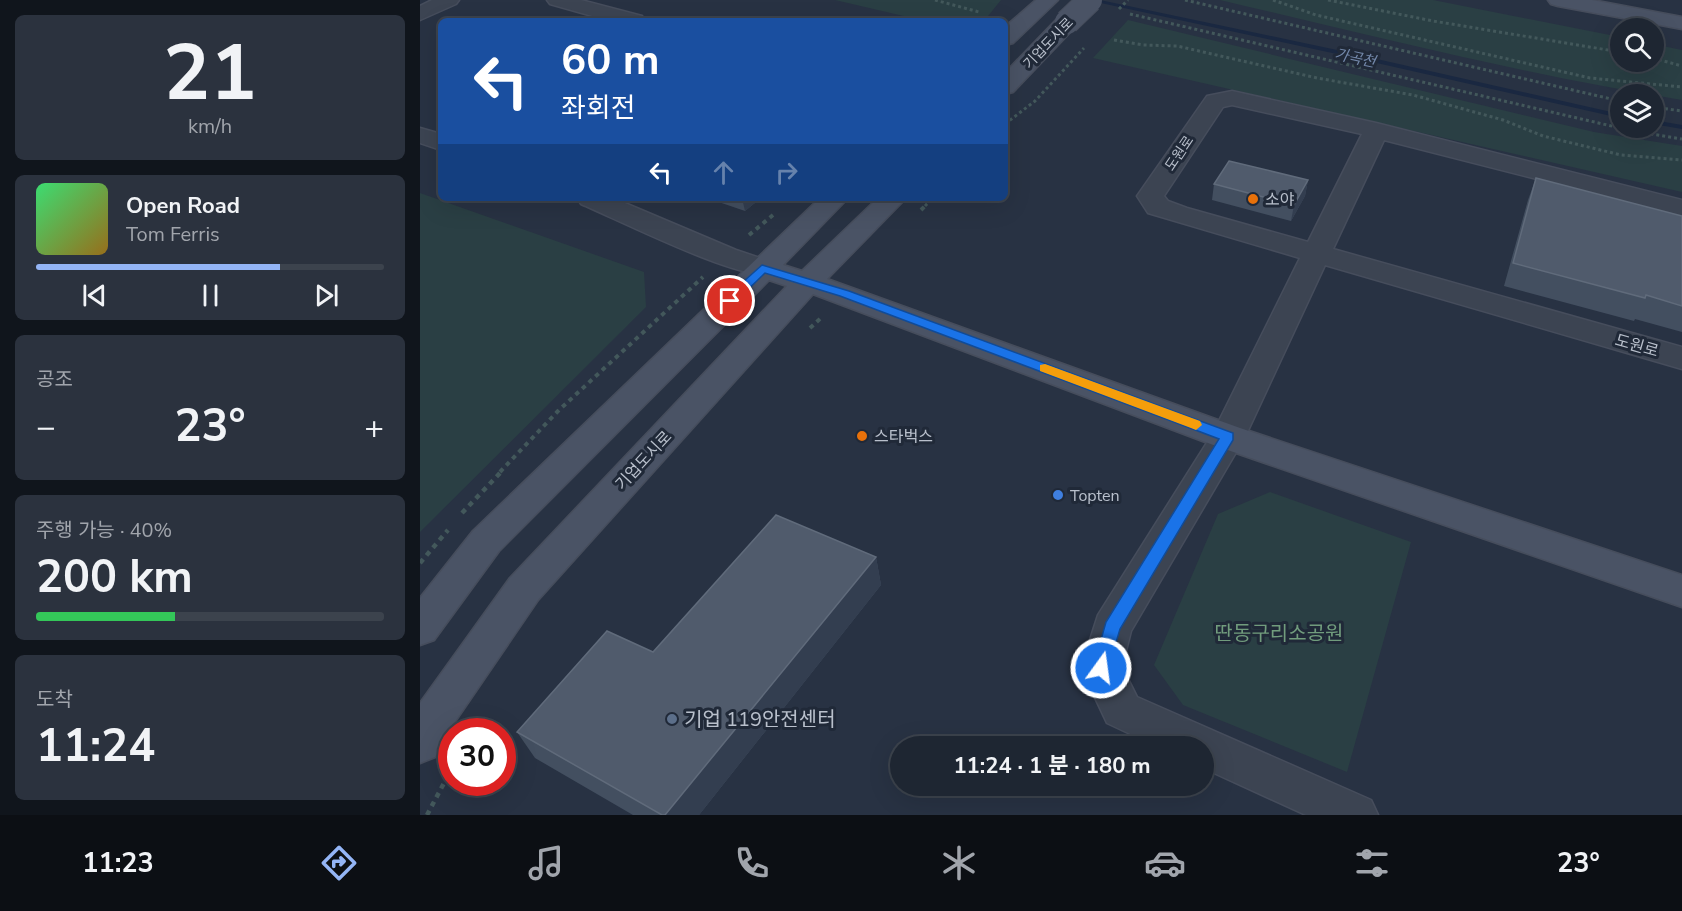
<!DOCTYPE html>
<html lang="ko">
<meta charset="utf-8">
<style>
:root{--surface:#1e2632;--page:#2b323e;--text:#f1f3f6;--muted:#a1a5ac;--line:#3c434d;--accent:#94b5f6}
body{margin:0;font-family:"Nunito Sans","Noto Sans KR",sans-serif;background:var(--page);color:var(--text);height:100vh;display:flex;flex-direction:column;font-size:22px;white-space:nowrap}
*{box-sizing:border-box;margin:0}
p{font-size:20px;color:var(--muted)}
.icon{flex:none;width:33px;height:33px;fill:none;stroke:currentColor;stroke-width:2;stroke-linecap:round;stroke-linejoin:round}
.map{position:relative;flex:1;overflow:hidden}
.side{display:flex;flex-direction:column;gap:15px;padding:15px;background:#10151c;width:420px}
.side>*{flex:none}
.top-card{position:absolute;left:18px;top:18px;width:570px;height:183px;border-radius:9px;box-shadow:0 6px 24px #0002,0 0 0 2px var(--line);background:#1a4fa0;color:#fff;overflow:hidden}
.tools{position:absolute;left:1190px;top:18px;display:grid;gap:12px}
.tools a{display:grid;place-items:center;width:54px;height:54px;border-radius:50%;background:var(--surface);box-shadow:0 6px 24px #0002,0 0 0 2px var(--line);font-size:30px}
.speed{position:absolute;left:18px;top:718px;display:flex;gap:12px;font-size:30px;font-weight:700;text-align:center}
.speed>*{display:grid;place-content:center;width:78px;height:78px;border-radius:50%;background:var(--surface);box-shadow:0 6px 24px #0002,0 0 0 2px var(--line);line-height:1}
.speed .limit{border:9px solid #d22;background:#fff;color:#111}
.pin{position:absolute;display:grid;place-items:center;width:51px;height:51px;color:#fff;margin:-26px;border:3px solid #fff;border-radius:50%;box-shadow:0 2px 6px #0007}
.me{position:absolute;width:66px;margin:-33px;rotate:14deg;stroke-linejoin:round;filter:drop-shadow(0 0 4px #0008)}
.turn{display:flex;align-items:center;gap:21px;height:126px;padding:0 24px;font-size:27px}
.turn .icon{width:78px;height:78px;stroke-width:2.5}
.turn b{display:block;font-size:42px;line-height:51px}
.lanes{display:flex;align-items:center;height:57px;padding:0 24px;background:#0003;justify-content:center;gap:30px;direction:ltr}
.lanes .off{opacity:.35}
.big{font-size:45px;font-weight:700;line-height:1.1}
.side .card{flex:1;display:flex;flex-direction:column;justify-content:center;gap:9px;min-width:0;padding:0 21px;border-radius:9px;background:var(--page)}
.side .dial{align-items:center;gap:0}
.dial b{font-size:78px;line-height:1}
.song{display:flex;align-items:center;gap:18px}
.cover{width:72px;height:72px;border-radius:9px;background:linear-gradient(135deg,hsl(140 70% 55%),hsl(40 70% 35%))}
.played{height:6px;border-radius:3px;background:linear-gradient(90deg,var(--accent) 70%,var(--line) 70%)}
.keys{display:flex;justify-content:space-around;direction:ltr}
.heat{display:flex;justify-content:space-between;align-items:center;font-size:33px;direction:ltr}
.charge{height:9px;border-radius:4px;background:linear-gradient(90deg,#34c759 40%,var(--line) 0)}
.trip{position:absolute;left:470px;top:736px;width:324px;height:60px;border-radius:30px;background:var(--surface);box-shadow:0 6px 24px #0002,0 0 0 2px var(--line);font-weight:700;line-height:60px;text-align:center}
.menu{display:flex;height:96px;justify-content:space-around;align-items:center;background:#0c0f14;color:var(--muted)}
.menu .icon{width:42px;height:42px}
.menu .current{color:var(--accent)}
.menu b{font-size:27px;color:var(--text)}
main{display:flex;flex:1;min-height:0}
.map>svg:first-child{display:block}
.green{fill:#2a3f44}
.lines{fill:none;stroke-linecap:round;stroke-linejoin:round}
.stream{fill:#1a2841;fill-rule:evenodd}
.street-casing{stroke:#464d5c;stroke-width:3}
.secondary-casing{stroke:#464d5c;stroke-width:3}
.path-far2{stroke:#43585b;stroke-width:3;stroke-dasharray:3 3;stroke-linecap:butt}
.path-far1{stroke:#43585b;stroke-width:4;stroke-dasharray:4.5 4.5;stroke-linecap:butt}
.path{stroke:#43585b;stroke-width:4.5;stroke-dasharray:5 5;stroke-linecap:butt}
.street{fill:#3c4452;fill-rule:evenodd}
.secondary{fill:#4a5365;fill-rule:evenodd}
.secondary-bridge-casing{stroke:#464d5c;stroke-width:26;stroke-linecap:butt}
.path-bridge{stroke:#43585b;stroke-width:3;stroke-dasharray:3 3;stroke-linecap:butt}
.secondary-bridge{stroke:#4a5365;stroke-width:24}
.wall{fill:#434f60}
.shaded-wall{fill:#333e50}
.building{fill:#505b6c;stroke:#606b7b;stroke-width:1.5}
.route{fill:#1a73e8;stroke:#114b97;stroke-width:1.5}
.slow{fill:#f59e0b}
.food-dot{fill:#e8710a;stroke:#202938;stroke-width:2}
.shop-dot{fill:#3f7fe0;stroke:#202938;stroke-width:2}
.service-dot{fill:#5c6f8a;stroke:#202938;stroke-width:2}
.labels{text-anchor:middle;stroke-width:6;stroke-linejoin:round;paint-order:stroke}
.far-street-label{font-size:14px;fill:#b9c0cc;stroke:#202938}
.far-water-label{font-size:15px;font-style:italic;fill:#7388aa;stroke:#202938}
.poi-label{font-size:16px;fill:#b9c0cc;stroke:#202938;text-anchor:start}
.street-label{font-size:16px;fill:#b9c0cc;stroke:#202938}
.near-park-label{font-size:20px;fill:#719c7d;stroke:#202938}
.near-poi-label{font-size:20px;fill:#b9c0cc;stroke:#202938;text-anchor:start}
</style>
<main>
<section class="side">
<div class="card dial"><b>21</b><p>km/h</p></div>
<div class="card">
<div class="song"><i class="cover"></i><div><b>Open Road</b><p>Tom Ferris</p></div></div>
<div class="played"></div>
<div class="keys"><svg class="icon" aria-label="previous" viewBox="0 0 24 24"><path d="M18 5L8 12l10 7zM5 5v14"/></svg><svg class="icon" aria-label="pause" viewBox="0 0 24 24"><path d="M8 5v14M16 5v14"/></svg><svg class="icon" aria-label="next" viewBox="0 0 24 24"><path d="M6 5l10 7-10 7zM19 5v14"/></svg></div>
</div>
<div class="card"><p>공조</p>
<div class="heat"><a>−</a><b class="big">23°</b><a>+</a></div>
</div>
<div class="card"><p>주행 가능 · 40%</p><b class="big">200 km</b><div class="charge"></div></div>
<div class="card"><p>도착</p><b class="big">11:24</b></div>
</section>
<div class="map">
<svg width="1262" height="815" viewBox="0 0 1262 815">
<rect width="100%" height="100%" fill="#283243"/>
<path class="green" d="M415,0H581L564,21H505Z
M800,0H1013L1200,37V62H1233V44L1262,50V100C1107,75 953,36 800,0Z
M708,20L1174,132L1262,146V192L673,58Z
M0,193L224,272L226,307L0,532Z
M850,492L991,542L927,772L763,705L734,665L798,514Z"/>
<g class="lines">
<path class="stream" d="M667,0H680L917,50L1200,114V118L917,54Z
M1233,120L1262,125V129L1233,124Z"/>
<defs>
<path id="street" d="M12,0H39L36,4L0,20V6Z
M127,0H161L222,16L225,21H190L130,4Z
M812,91L956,123L1262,200V216L964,140L913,249L1262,347V369L905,265L825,437L711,631L702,667L717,697L951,800L958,815H886L783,768V747H738L687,723L661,668L678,615L793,433L880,258L728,213L717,196L787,96ZM812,105L942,134L888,242L767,208L748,201L744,196L803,107Z
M0,128L21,134V150L0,143Z
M157,198H193L316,250L352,262L356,268L352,274C321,282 197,219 161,204Z"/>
<path id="secondary" d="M616,0H638L593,43L585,45V27Z
M1128,0H1172L1262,17V29L1138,6L1131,4Z
M647,16L655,17L658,22L655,27L593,92L585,94V73L639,17Z
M400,198H428L363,265L382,271L458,198H486L407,279L820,428L1262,575V607L796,446L393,294L118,600L32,726L15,757L0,763V703L90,578L367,286L349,280L79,551L14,640L0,645V598L53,531Z"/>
</defs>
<use href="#street" class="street-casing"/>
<use href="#secondary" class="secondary-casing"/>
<path class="path-far2" d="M515,0L559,12
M765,0L1200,101
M853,0L896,15L1170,78L1262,87
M908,0L1013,21L1200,52
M710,14L1213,131L1262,139
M694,40L723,45L757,46L897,78L993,95L1083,120L1123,136L1201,155L1262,160
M1233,58L1262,66
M1233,107L1262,111
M585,124L615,101L664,48
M505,206L513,198"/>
<path class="path-far1" d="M501,210L506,205
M329,235L353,215
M390,328L402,317
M80,472L138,411L283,277"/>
<path class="path" d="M42,513L82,471
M0,563L28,530
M7,815L32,768"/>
<use href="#street" class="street"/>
<use href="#secondary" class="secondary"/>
<defs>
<path id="secondary-bridge" d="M647,22L670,0"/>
</defs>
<use href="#secondary-bridge" class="secondary-bridge-casing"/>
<path class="path-bridge" d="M699,9L708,0"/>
<use href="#secondary-bridge" class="secondary-bridge"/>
</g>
<path class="wall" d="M1116,178L1262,216V332L1215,319L1214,321L1084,286L1108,200Z
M888,180L885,196L871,221L792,200L794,184Z
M287,198H341L325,211Z
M456,557L461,585L279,815H213L115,758L97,732L233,652Z"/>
<path class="shaded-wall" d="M888,180L885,196L871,221L874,205Z
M322,198H341L325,211Z
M456,557L461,585L279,815H245Z"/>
<path class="building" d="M809,161L888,180L874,205L794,184Z
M1116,178L1262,216V306L1226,295L1225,298L1093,263Z
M356,515L456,557L245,815H242L97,732L187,631L233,652Z"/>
<path class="route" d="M342,265L429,291L813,433V440L700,629L687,673L681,676L675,673L673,668L686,622L799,439L420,296L345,273L314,303H305V298Z"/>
<path class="slow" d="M625,364L780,421L782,425L776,430L771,428L620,371V365Z"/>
<g class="food-dot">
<circle cx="833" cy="199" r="6"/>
<circle cx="442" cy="436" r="6"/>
</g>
<circle class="shop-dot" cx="638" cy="495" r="6"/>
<circle class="service-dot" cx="252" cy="719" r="6"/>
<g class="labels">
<g class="far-street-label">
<text transform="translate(628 43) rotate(-46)" y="5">기업도시로</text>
<text transform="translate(759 153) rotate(-56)" y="5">도원로</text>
</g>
<g class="far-water-label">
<text transform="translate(935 58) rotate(12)" y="5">가곡천</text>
</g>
<g class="poi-label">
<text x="845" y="205">소야</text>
<text x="454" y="442">스타벅스</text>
<text x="650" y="501">Topten</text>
</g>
<g class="street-label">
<text transform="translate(1217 345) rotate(16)" y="6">도원로</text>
<text transform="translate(223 460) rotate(-47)" y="6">기업도시로</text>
</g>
<g class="near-park-label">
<text x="859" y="640">딴동구리소공원</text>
</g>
<g class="near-poi-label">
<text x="264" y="726">기업 119안전센터</text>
</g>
</g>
</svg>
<div class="tools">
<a><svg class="icon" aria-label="search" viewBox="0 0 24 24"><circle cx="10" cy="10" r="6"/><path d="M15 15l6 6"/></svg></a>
<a><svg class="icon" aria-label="layers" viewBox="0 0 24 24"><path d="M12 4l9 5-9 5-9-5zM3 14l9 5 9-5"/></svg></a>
</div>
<div class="speed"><div class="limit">30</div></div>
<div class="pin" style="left:310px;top:301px;background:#d93025"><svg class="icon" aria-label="arrive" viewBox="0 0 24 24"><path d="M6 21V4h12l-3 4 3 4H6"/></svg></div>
<svg class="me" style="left:681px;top:668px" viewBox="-20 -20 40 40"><circle r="17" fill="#1a73e8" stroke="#fff" stroke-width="3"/><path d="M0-11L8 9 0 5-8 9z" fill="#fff"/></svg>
<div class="trip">11:24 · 1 분 · 180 m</div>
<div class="top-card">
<div class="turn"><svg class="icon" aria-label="left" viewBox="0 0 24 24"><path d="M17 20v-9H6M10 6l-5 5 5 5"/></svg><div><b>60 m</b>좌회전</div></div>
<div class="lanes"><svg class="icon" aria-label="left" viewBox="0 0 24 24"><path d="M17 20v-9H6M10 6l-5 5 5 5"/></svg><svg class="icon off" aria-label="ahead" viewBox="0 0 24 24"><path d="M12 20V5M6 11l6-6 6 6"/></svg><svg class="icon off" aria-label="right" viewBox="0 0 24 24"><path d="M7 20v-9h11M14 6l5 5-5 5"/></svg></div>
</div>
</div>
</main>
<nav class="menu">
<b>11:23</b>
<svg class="icon current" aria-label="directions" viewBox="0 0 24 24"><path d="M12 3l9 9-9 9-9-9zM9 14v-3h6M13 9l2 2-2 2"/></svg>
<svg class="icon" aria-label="music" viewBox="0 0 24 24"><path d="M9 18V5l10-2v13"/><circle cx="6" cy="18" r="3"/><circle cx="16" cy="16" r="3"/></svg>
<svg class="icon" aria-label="phone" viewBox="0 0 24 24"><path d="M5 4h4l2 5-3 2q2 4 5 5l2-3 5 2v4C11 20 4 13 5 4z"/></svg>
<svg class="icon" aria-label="climate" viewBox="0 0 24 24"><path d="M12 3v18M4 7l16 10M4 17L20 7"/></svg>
<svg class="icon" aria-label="car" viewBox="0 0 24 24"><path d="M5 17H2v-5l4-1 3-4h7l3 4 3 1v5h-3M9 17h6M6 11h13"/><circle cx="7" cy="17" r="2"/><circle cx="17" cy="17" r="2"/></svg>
<svg class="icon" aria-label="filters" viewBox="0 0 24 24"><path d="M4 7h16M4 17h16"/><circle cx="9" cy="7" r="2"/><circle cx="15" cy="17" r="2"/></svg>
<b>23°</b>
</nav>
